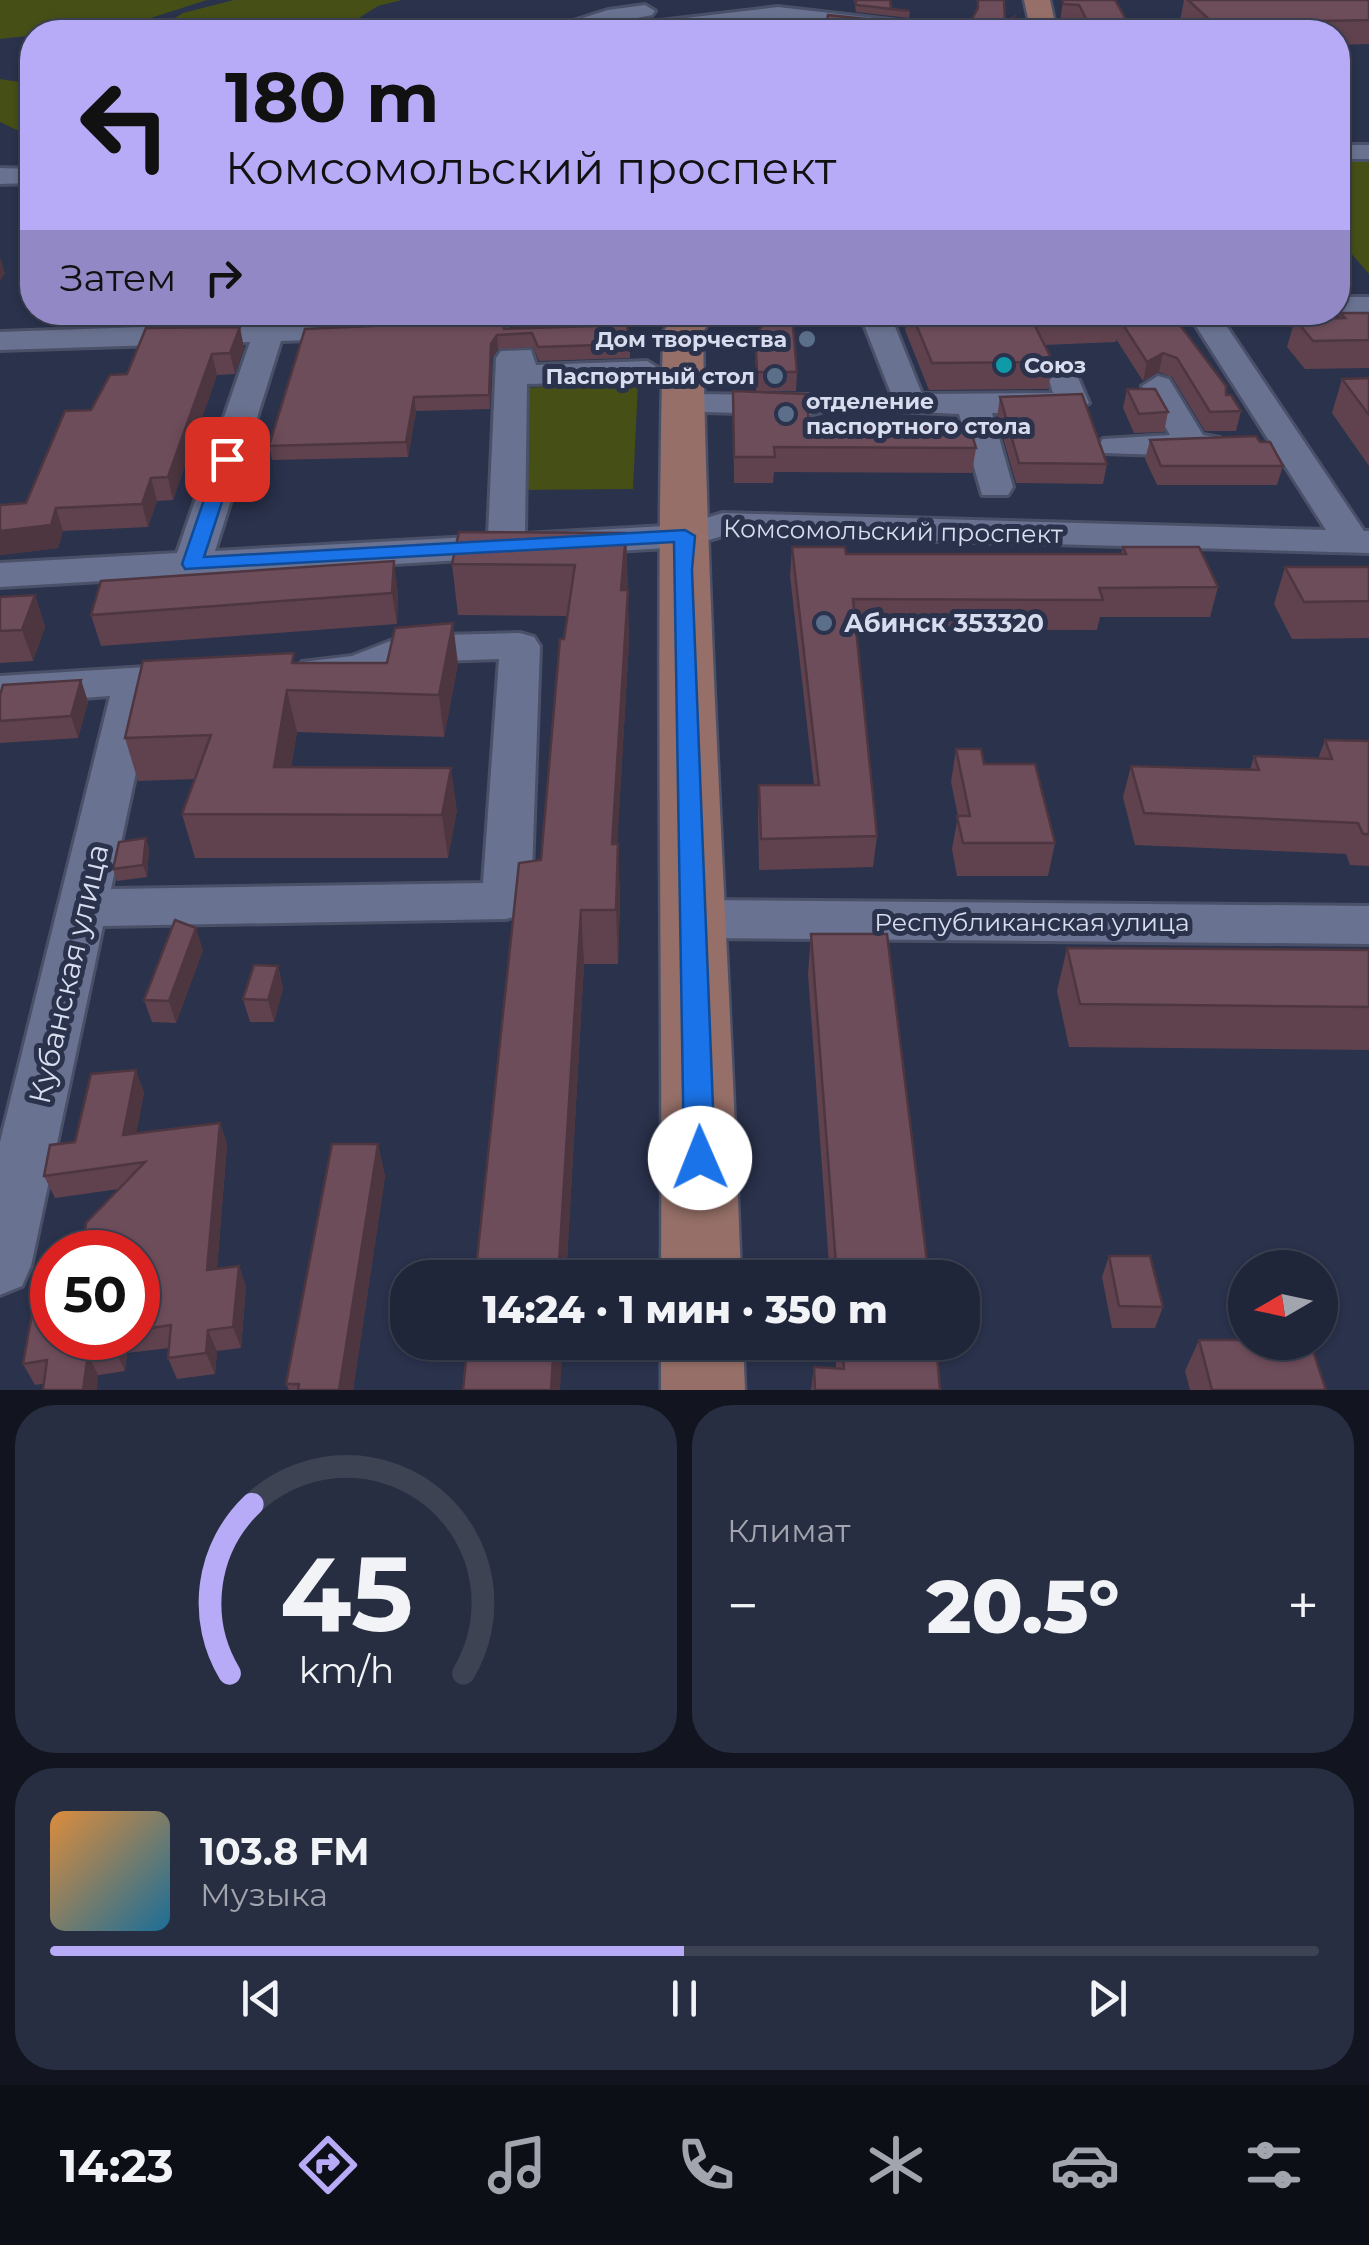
<!DOCTYPE html>
<html lang="ru">
<meta charset="utf-8">
<style>
:root{--surface:#202639;--page:#282e41;--text:#f1f3f6;--muted:#a2a5ae;--line:#3d4353;--accent:#b7abf8}
body{margin:0;font-family:Montserrat,sans-serif;background:var(--page);color:var(--text);height:100vh;display:flex;flex-direction:column;font-size:38px;white-space:nowrap}
*{box-sizing:border-box;margin:0}
p{font-size:32px;color:var(--muted)}
.icon{flex:none;width:55px;height:55px;fill:none;stroke:currentColor;stroke-width:2;stroke-linecap:round;stroke-linejoin:round}
.map{position:relative;height:1390px;overflow:hidden}
.side{display:flex;flex-direction:column;gap:15px;padding:15px;background:#12151f;flex:1}
.side>*{flex:none}
.top-card{position:absolute;left:20px;top:20px;width:1330px;height:305px;border-radius:40px;box-shadow:0 2px 8px #0004,0 0 0 2px var(--line);background:#b7abf8;color:#111;overflow:hidden}
.needle{width:65px;rotate:261deg}
.fabs{position:absolute;left:1228px;top:1250px;display:grid;gap:20px}
.fabs a{display:grid;place-items:center;width:110px;height:110px;border-radius:50%;background:var(--surface);box-shadow:0 2px 8px #0004,0 0 0 2px var(--line);font-size:50px}
.speed{position:absolute;left:30px;top:1230px;display:flex;gap:20px;font-size:50px;font-weight:700;text-align:center}
.speed>*{display:grid;place-content:center;width:130px;height:130px;border-radius:50%;background:var(--surface);box-shadow:0 2px 8px #0004,0 0 0 2px var(--line);line-height:1}
.speed .limit{border:15px solid #d22;background:#fff;color:#111}
.pin{position:absolute;display:grid;place-items:center;width:85px;height:85px;color:#fff;margin:-42px;border-radius:20px;box-shadow:0 5px 15px #0006}
.me{position:absolute;width:110px;margin:-55px;rotate:359deg;stroke-linejoin:round;filter:drop-shadow(0 0 8px #0008)}
.turn{display:flex;align-items:center;gap:35px;height:210px;padding:0 40px;font-size:45px}
.turn .icon{width:130px;height:130px;stroke-width:2.5}
.turn b{display:block;font-size:70px;line-height:85px}
.then{display:flex;align-items:center;height:95px;padding:0 40px;background:#0003;gap:20px;font-size:38px}
.big{font-size:75px;font-weight:800;line-height:1.1}
.side .widget{flex:1;display:flex;flex-direction:column;justify-content:center;gap:15px;min-width:0;padding:0 35px;border-radius:40px;background:var(--page)}
.side .dial{align-items:center;gap:0}
.dial svg{height:260px;overflow:visible;fill:none;stroke:var(--line);stroke-width:7;stroke-linecap:round;text-anchor:middle}
.dial text{fill:var(--text);stroke:none}
.song{display:flex;align-items:center;gap:30px}
.cover{width:120px;height:120px;border-radius:15px;background:linear-gradient(135deg,hsl(30 70% 55%),hsl(200 70% 35%))}
.played{height:10px;border-radius:5px;background:linear-gradient(90deg,var(--accent) 50%,var(--line) 50%)}
.keys{display:flex;justify-content:space-around;direction:ltr}
.heat{display:flex;justify-content:space-between;align-items:center;font-size:55px;direction:ltr}
.side .tiles{flex:1;display:grid;gap:15px;grid-template-columns:1fr 1fr}
.widget:last-child{grid-column:span 2}
.trip{position:absolute;left:390px;top:1260px;width:590px;height:100px;border-radius:40px;background:var(--surface);box-shadow:0 2px 8px #0004,0 0 0 2px var(--line);font-weight:800;line-height:100px;text-align:center}
.menu{display:flex;height:160px;justify-content:space-around;align-items:center;background:#0d0f17;color:var(--muted)}
.menu .icon{width:70px;height:70px}
.menu .selected{color:var(--accent)}
.menu b{font-size:45px;color:var(--text)}
.map>svg:first-child{display:block}
.green{fill:#464f16}
.lines{fill:none;stroke-linecap:round;stroke-linejoin:round}
.minor-casing{stroke:#4a5067;stroke-width:6}
.major-casing{stroke:#4a5067;stroke-width:5}
.minor{fill:#697290;fill-rule:evenodd}
.major{fill:#967068;fill-rule:evenodd}
.wall{fill:#5f424e}
.shaded-wall{fill:#4d3640}
.building{fill:#6e4d5b;stroke:#4d3640;stroke-width:2.5}
.route{fill:#1a73e8;stroke:#114b97;stroke-width:2.5}
.service-dot{fill:#5c6f8a;stroke:#2a324c;stroke-width:4}
.culture-dot{fill:#0f9aa8;stroke:#2a324c;stroke-width:4}
.labels{text-anchor:middle;stroke-width:10;stroke-linejoin:round;paint-order:stroke}
.far-poi-label{font-size:22px;font-weight:bold;fill:#d7ddee;stroke:#2a324c;text-anchor:end}
.street-label{font-size:25px;fill:#d7ddee;stroke:#2a324c}
.poi-label{font-size:25px;font-weight:bold;fill:#d7ddee;stroke:#2a324c;text-anchor:start}
.near-street-label{font-size:30px;fill:#d7ddee;stroke:#2a324c}
</style>
<div class="map">
<svg width="1369" height="1390" viewBox="0 0 1369 1390">
<rect width="100%" height="100%" fill="#2a324c"/>
<path class="green" d="M0,0H207L132,24L0,39Z
M234,0H402L378,6L346,26L311,23L297,32H150L183,13Z
M0,79L32,84V131L21,132L0,122Z
M1338,161H1369V274L1338,238Z
M638,383L633,489L520,490L524,388Z"/>
<g class="lines">
<defs>
<path id="minor" d="M645,5L655,11L652,15L569,32H538L608,10Z
M778,7L943,26L953,32C894,36 835,17 776,19C719,21 664,36 607,32L617,26Z
M1338,145H1369V159H1338Z
M0,168L32,169V183L0,184Z
M1338,297H1369V315L1328,312H1338Z
M260,312H290L287,322L364,320L379,329L364,338L281,341L215,551L488,536L496,358L501,351L531,350L536,365L647,361L663,371L647,381L527,384L525,534L682,525L723,513L1326,530L1187,312H1217L1364,531H1369V553L726,535L685,547L0,587V563L177,553L250,342L0,350V332L256,323Z
M479,312H509V324C497,339 437,341 425,326L429,320Z
M859,312H889L922,394L1053,393L1049,380L1065,370L1076,373L1089,403L1073,413H992L1013,487L1008,495H982L959,414L898,411Z
M1158,376L1169,379L1203,435L1220,438L1225,445L1220,452L1193,456L1103,453L1098,446L1103,439L1170,435L1142,386Z
M684,394L809,395L821,398L825,405L821,412L809,415L672,411L668,404Z
M520,633L534,637L540,646L531,901L523,914L506,919L103,926L31,1266L22,1286L0,1295V1142L110,696L0,704V676L196,664L211,668L217,677L211,686L153,693L111,889L483,883L499,659L410,662L359,682L302,680L296,671L302,662L352,656L403,636Z
M696,900L1369,906V944L696,938L678,932L671,919L678,906Z"/>
<path id="major" d="M1024,0H1050L1057,32H1031Z
M677,312H716L703,332C708,647 730,962 741,1278H661C663,962 655,647 663,332Z
M661,1342H743L745,1390H661Z"/>
</defs>
<use href="#minor" class="minor-casing"/>
<use href="#major" class="major-casing"/>
<use href="#minor" class="minor"/>
<use href="#major" class="major"/>
</g>
<path class="wall" d="M854,0H890L891,9L910,11L909,18L856,12Z
M1063,0H1115L1133,32H1081L1077,24L1060,22Z
M1184,0H1369V44L1338,45V32H1192L1180,21Z
M828,15L915,32H827Z
M50,312H248L246,320L53,323Z
M907,312H1170L1226,395L1241,411L1236,431H1205L1172,377L1159,372L1143,381L1116,339V342L1044,345L1053,362L1048,389L929,390L905,330Z
M1340,313H1369V368L1305,369L1287,347L1295,319L1339,318Z
M146,328L244,348L235,374L217,375L173,500L157,501L148,527L63,531L58,548L0,555V505L26,503L91,410L127,374Z
M504,329L630,344V358L539,361L533,347L498,349L492,358L490,409L416,411L408,457L272,460L269,446Z
M755,334L797,372L796,391H756Z
M1369,378V466L1332,413L1342,379Z
M1127,389L1168,412L1164,432L1134,433L1123,408Z
M733,391L809,424L976,448L972,473L774,472L773,483H734Z
M1000,397L1107,464L1103,484L1016,483L997,417Z
M1150,440L1260,442L1283,466L1277,485H1157L1145,459Z
M626,533L629,642L617,844L620,898L618,964H584L566,1278H475L541,860L567,616L458,615L452,564Z
M792,547L846,554H1121L1123,547L1218,587L1210,617H1100L1097,630L856,629L877,836L873,867L759,870L758,816L759,785H814L790,576Z
M1285,567H1369V638L1292,639L1274,604Z
M398,592L397,624L101,646L91,615Z
M35,595L45,627L33,661L0,663V597Z
M296,663L458,664L444,737L297,732L291,767L457,810L448,858H195L182,814L195,779L138,781L125,738Z
M81,680L88,702L78,738L0,743V695Z
M1325,740L1369,741V866L1350,865L1346,854L1135,845L1123,797L1131,766L1250,770L1254,756L1318,759Z
M956,749L984,764L1055,843L1048,876H957L952,849L958,816L951,782Z
M146,838L149,849L147,877L117,881L113,869Z
M811,934L929,1278H830L808,974Z
M1067,948L1369,950V1050L1069,1047L1057,991Z
M203,950L176,1023L152,1022L144,1000Z
M278,966L283,988L274,1022H250L243,999Z
M144,1092L136,1134L220,1123L227,1145L217,1269L239,1266L246,1287L241,1348L217,1351L215,1374L177,1379L168,1358L169,1348L127,1353L125,1371L35,1385L23,1364L52,1338H138V1252H90L84,1241L119,1189L55,1198L44,1176L75,1142Z
M378,1144L385,1177L353,1390H289L286,1384Z
M1109,1256L1163,1307L1155,1328H1112L1102,1277Z
M1199,1340L1326,1390H1190L1185,1371Z
M835,1342H936L940,1390H811L814,1367L836,1368Z"/>
<path class="shaded-wall" d="M0,257L5,273L0,281Z
M240,327L244,348L235,374L230,353Z
M497,335L498,349L492,358L490,409L489,395L491,344Z
M1163,353L1159,372L1143,381L1147,362Z
M212,354L217,375L173,500L168,477Z
M414,397L416,411L408,457L406,442Z
M151,478L157,501L148,527L142,504Z
M56,508L63,531L58,548L0,555V531Z
M626,533L628,584L623,642L621,590Z
M394,561L398,592L397,624L392,593Z
M628,590L629,642L614,898L612,844Z
M35,595L45,627L33,661L22,630Z
M453,623L458,664L444,737L439,695Z
M81,680L88,702L78,738L71,716Z
M287,690L297,732L284,810L274,767Z
M451,768L457,810L448,858L442,815Z
M146,838L149,849L147,877L143,865Z
M618,844L620,898L618,964L616,910Z
M581,910L584,964L566,1278H558Z
M196,928L203,950L176,1023L169,1001Z
M278,966L283,988L274,1022L268,1000Z
M136,1070L144,1092L132,1157L123,1135Z
M220,1123L227,1145L215,1291L207,1270Z
M378,1144L385,1177L353,1390H339Z
M239,1266L246,1287L241,1348L233,1327Z
M208,1330L217,1351L215,1374L206,1353Z
M117,1338H120L127,1353L125,1371L115,1350Z
M554,1342H563L560,1390H551Z
M88,1354L98,1375L97,1390H83Z"/>
<path class="building" d="M856,0H890L891,9L910,11L856,5Z
M978,0H1004L1005,22L1014,17L1007,32H965L978,8Z
M1063,0H1115L1133,32H1093L1079,5L1063,4Z
M1188,0H1369V20L1213,23Z
M828,15L914,24L915,32H894L898,28L827,21Z
M911,312H1118L1121,316L1032,320L1053,362L932,363Z
M1118,312H1170L1226,386V395H1231L1241,411L1210,412L1177,358L1163,353L1147,362L1120,320L1121,316Z
M1340,313H1369V340L1313,341L1295,319L1345,318Z
M772,316H792L797,372H757L755,334Z
M504,320V329L627,325L630,344L538,347L532,333L497,335L491,344L489,395L414,397L406,442L269,446L305,329Z
M240,327L230,353L212,354L168,477L151,478L142,504L56,508L51,525L0,531V505L26,503L65,411L91,410L110,375L127,374L146,328Z
M1369,378V415L1342,379Z
M1127,389H1155L1168,412L1139,414Z
M733,391L806,394L809,424L969,425L976,448L774,447L775,457H734Z
M1082,394L1107,464L1019,463L1000,397Z
M1256,436L1260,442H1270L1283,466H1161L1150,440Z
M459,532L626,533L621,590H628L612,844H618L616,910H581L558,1278H475L519,863L541,860L560,639H564L575,565L452,564Z
M792,547H845L846,554H1126L1123,547H1199L1218,587L1099,588L1103,600L853,599L877,836L761,839L759,785H819Z
M394,561L392,593L91,615L101,581Z
M1285,567H1369V601L1304,602Z
M35,595L22,630L0,631V597Z
M453,623L439,695L287,690L274,767L451,768L442,815L182,814L211,735L125,738L143,661L294,653L292,663H387L395,628Z
M81,680L71,716L0,721V695L3,685Z
M1325,740L1369,741V834H1363L1358,823L1144,813L1131,766L1259,770L1254,756L1332,759Z
M956,749H981L984,764H1035L1055,843H963L957,816H970Z
M146,838L143,865L113,869L119,842Z
M175,920L196,928L169,1001L144,1000Z
M811,934H887L929,1278H837Z
M1067,948L1369,950V1007L1080,1004Z
M254,965L278,966L268,1000L243,999Z
M136,1070L123,1135L220,1123L207,1270L239,1266L233,1327L208,1330L206,1353L168,1358L171,1325L138,1330V1252H99L84,1241L86,1223L145,1162L44,1176L50,1145L75,1142L91,1074Z
M332,1144H378L339,1390H298L299,1384H286Z
M1109,1256H1150L1163,1307L1119,1306Z
M52,1289V1338H117L115,1350L88,1354L83,1390H43L47,1360L23,1364L36,1291Z
M1199,1340H1245V1342H1310L1326,1390H1212Z
M468,1342H554L551,1390H463Z
M842,1342H936L940,1390H815L814,1367L844,1369Z"/>
<path class="route" d="M227,453L236,459L204,557L685,530L695,536L692,570L715,1158L710,1168L700,1172L689,1168L684,1158L674,542L185,569L182,564L218,459Z"/>
<g class="service-dot">
<circle cx="807" cy="339" r="10"/>
<circle cx="775" cy="376" r="10"/>
<circle cx="786" cy="414" r="10"/>
<circle cx="824" cy="623" r="10"/>
</g>
<circle class="culture-dot" cx="1004" cy="365" r="10"/>
<g class="labels">
<g class="far-poi-label">
<text x="787" y="347">Дом творчества</text>
<text x="1024" y="373" text-anchor="start">Союз</text>
<text x="755" y="384">Паспортный стол</text>
<text x="806" y="409" text-anchor="start">отделение<tspan x="806" dy="25">паспортного стола</tspan></text>
</g>
<g class="street-label">
<text transform="translate(893 531) rotate(1)" y="9">Комсомольский проспект</text>
<text x="1032" y="931">Республиканская улица</text>
</g>
<g class="poi-label">
<text x="844" y="632">Абинск 353320</text>
</g>
<g class="near-street-label">
<text transform="translate(69 974) rotate(-77)" y="10">Кубанская улица</text>
</g>
</g>
</svg>
<div class="fabs">
<a><svg class="needle" viewBox="-14 -14 28 28"><path d="M0-13l5 13h-10z" fill="#e53935"/><path d="M0 13l5-13h-10z" fill="#a2a5ae"/></svg></a>
</div>
<div class="speed"><div class="limit">50</div></div>
<div class="pin" style="left:227px;top:459px;background:#d93025"><svg class="icon" aria-label="arrive" viewBox="0 0 24 24"><path d="M6 21V4h12l-3 4 3 4H6"/></svg></div>
<svg class="me" style="left:700px;top:1158px" viewBox="-20 -20 40 40"><circle r="19" fill="#fff"/><path d="M0-13L10 11 0 6-10 11z" fill="#1a73e8"/></svg>
<div class="trip">14:24 · 1 мин · 350 m</div>
<div class="top-card">
<div class="turn"><svg class="icon" aria-label="left" viewBox="0 0 24 24"><path d="M17 20v-9H6M10 6l-5 5 5 5"/></svg><div><b>180 m</b>Комсомольский проспект</div></div>
<div class="then">Затем<svg class="icon" aria-label="right" viewBox="0 0 24 24"><path d="M7 20v-9h11M14 6l5 5-5 5"/></svg></div>
</div>
</div>
<section class="side">
<div class="tiles">
<div class="widget dial"><svg viewBox="0 0 100 80">
<path d="M14 69A42 42 0 1 1 86 69"/>
<path d="M14 69A42 42 0 0 1 21 17" stroke="#b7abf8"/>
<text x="50" y="56" font-size="32" font-weight="700">45</text>
<text x="50" y="72" font-size="11">km/h</text>
</svg></div>
<div class="widget"><p>Климат</p>
<div class="heat"><a>−</a><b class="big">20.5°</b><a>+</a></div>
</div>
<div class="widget">
<div class="song"><i class="cover"></i><div><b>103.8 FM</b><p>Музыка</p></div></div>
<div class="played"></div>
<div class="keys"><svg class="icon" aria-label="previous" viewBox="0 0 24 24"><path d="M18 5L8 12l10 7zM5 5v14"/></svg><svg class="icon" aria-label="pause" viewBox="0 0 24 24"><path d="M8 5v14M16 5v14"/></svg><svg class="icon" aria-label="next" viewBox="0 0 24 24"><path d="M6 5l10 7-10 7zM19 5v14"/></svg></div>
</div>
</div>
</section>
<nav class="menu">
<b>14:23</b>
<svg class="icon selected" aria-label="directions" viewBox="0 0 24 24"><path d="M12 3l9 9-9 9-9-9zM9 14v-3h6M13 9l2 2-2 2"/></svg>
<svg class="icon" aria-label="music" viewBox="0 0 24 24"><path d="M9 18V5l10-2v13"/><circle cx="6" cy="18" r="3"/><circle cx="16" cy="16" r="3"/></svg>
<svg class="icon" aria-label="phone" viewBox="0 0 24 24"><path d="M5 4h4l2 5-3 2q2 4 5 5l2-3 5 2v4C11 20 4 13 5 4z"/></svg>
<svg class="icon" aria-label="climate" viewBox="0 0 24 24"><path d="M12 3v18M4 7l16 10M4 17L20 7"/></svg>
<svg class="icon" aria-label="car" viewBox="0 0 24 24"><path d="M5 17H2v-5l4-1 3-4h7l3 4 3 1v5h-3M9 17h6M6 11h13"/><circle cx="7" cy="17" r="2"/><circle cx="17" cy="17" r="2"/></svg>
<svg class="icon" aria-label="filters" viewBox="0 0 24 24"><path d="M4 7h16M4 17h16"/><circle cx="9" cy="7" r="2"/><circle cx="15" cy="17" r="2"/></svg>
</nav>
